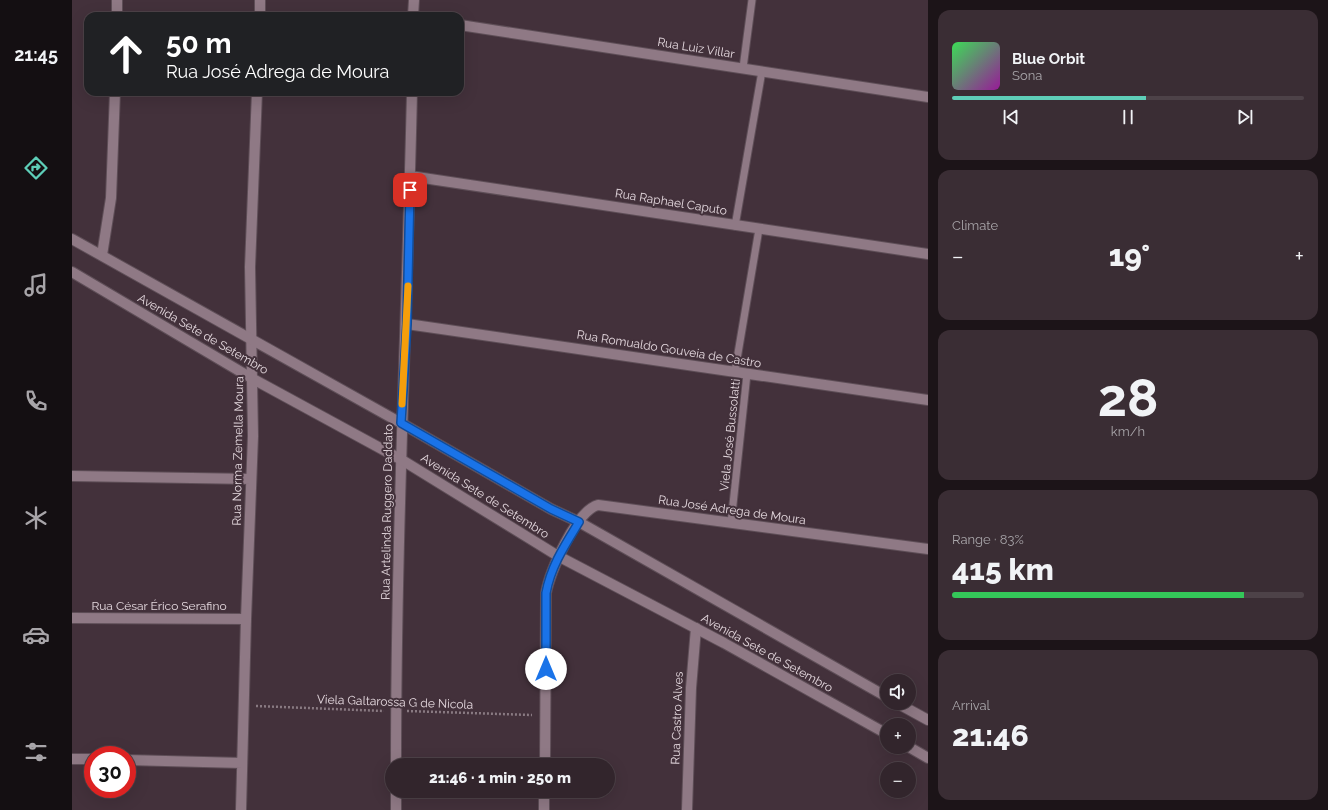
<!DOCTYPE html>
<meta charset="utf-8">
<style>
:root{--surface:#32252c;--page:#3a2d34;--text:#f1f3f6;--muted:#a8a5a9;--line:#4d4248;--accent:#5eceb8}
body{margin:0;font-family:Raleway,sans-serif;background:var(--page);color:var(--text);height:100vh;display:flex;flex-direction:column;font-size:15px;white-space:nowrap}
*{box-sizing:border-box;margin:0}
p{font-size:13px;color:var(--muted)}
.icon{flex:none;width:22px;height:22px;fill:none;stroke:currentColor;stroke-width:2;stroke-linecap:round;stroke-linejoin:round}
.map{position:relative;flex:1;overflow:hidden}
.drawer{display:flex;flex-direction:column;gap:10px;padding:10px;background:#1c1418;width:400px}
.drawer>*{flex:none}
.banner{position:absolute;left:12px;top:12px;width:380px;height:84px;border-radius:12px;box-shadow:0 4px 16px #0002,0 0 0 1px var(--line);background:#202124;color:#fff;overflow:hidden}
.fabs{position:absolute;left:808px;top:674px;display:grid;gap:8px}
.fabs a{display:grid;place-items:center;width:36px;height:36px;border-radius:50%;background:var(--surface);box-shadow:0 4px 16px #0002,0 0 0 1px var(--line);font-size:20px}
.speed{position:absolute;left:12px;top:746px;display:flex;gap:8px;font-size:20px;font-weight:700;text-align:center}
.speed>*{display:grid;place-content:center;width:52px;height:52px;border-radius:50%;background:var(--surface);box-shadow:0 4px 16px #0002,0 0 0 1px var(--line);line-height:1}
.speed .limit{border:6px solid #d22;background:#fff;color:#111}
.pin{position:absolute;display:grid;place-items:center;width:34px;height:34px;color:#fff;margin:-17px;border-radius:8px;box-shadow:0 2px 6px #0006}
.me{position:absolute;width:44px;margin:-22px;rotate:0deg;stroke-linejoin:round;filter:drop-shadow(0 0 3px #0008)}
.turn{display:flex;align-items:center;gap:14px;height:84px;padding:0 16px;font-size:18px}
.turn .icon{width:52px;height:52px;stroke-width:2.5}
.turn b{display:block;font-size:28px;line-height:34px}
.big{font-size:30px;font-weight:800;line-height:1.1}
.drawer .tile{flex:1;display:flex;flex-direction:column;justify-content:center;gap:6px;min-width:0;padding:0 14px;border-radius:12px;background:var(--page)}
.drawer .dial{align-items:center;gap:0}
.dial b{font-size:52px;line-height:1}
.song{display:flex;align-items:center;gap:12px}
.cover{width:48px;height:48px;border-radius:6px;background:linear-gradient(135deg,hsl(130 70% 55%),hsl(300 70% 35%))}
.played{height:4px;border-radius:2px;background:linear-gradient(90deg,var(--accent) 55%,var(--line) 55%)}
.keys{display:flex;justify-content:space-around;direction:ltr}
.heat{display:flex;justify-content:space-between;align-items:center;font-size:22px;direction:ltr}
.charge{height:6px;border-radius:3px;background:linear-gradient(90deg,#34c759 83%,var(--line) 0)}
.trip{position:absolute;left:313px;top:758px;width:230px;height:40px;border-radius:20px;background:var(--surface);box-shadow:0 4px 16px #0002,0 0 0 1px var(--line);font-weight:800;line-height:40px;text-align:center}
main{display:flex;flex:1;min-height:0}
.tab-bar{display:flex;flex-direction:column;width:72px;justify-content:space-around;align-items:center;background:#140f12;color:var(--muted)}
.tab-bar .icon{width:28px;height:28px}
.tab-bar .current{color:var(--accent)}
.tab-bar b{font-size:18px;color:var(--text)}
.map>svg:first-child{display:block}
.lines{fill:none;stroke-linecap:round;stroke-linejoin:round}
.lane-casing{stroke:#5e4e57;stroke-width:9}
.street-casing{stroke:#5e4e57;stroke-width:12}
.secondary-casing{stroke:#5e4e57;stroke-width:12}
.path{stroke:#897a82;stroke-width:2.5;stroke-dasharray:2 2;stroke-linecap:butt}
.lane{stroke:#8f7985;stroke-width:7}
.street{stroke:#8f7985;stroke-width:10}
.secondary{stroke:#8f7985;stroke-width:10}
.route-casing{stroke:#114b97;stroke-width:10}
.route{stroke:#1a73e8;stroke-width:7}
.slow{stroke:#f59e0b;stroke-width:7}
.labels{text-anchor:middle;stroke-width:4;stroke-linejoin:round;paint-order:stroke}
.street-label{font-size:12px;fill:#e5d9df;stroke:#43313b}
</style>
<main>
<nav class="tab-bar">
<b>21:45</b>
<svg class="icon current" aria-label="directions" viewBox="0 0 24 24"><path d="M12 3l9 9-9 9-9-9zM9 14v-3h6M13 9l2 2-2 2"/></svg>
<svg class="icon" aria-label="music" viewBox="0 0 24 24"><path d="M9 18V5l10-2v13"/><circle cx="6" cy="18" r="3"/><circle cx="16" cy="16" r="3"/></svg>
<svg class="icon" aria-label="phone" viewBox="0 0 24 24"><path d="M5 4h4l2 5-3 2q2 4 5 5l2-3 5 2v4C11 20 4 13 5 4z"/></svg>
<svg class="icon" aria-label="climate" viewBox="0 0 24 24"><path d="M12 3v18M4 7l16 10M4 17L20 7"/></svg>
<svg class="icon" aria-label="car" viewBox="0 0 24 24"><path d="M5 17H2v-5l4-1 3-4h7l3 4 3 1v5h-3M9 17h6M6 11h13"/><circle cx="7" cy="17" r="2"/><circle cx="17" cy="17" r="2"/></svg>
<svg class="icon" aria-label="filters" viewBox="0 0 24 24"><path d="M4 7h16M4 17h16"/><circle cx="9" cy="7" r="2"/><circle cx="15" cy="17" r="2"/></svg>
</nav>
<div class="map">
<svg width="856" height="810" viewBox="0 0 856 810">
<rect width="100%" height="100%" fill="#43313b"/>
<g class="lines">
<defs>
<path id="lane" d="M671,68L680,0
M663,226L690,71
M663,371L687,229
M659,523L675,374"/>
<path id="street" d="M45,16V0
M188,16V0
M341,16L342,0
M388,25L856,97
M338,176L856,254
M30,255L39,198L43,92
M335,324L856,400
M0,476L179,479
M0,618L174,619
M0,759H21
M55,760L170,763
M324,765C324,541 335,316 340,92
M473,765L474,593C478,571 504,511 526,505L856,549
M169,810L174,619L181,436L178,267L185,92
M324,810V791
M472,810V791
M615,810L619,688L624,628"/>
<path id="secondary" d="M0,239L329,423L479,509L507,522L815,697
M0,272L181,379L330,460L486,556L652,643L815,734
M825,703L856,720
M837,747L856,758"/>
</defs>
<use href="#lane" class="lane-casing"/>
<use href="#street" class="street-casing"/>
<use href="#secondary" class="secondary-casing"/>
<path class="path" d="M184,706L312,711
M335,711L460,715"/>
<use href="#lane" class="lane"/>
<use href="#street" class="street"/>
<use href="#secondary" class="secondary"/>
</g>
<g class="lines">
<defs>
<path id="route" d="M338,190L335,324L329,423L479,509L507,522C493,545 479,566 474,593V669"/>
</defs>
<use href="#route" class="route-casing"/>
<use href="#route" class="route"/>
<path class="slow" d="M330,404L336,286"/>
</g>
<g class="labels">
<g class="street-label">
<text transform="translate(624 48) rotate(9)" y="4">Rua Luiz Villar</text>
<text transform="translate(599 202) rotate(9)" y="4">Rua Raphael Caputo</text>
<text transform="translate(131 334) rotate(30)" y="4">Avenida Sete de Setembro</text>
<text transform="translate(597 349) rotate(9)" y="4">Rua Romualdo Gouveia de Castro</text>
<text transform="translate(658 435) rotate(-84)" y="4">Viela José Bussolatti</text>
<text transform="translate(166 451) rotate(-89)" y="4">Rua Norma Zemella Moura</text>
<text transform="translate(413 496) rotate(32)" y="4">Avenida Sete de Setembro</text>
<text transform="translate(660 510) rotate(8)" y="4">Rua José Adrega de Moura</text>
<text transform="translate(315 512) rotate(-89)" y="4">Rua Artelinda Ruggero Daddato</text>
<text x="87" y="610">Rua César Érico Serafino</text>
<text transform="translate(695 653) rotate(29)" y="4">Avenida Sete de Setembro</text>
<text transform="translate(323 702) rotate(2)" y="4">Viela Galtarossa G de Nicola</text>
<text transform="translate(605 718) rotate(-88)" y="4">Rua Castro Alves</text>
</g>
</g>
</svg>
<div class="fabs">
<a><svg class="icon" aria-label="sound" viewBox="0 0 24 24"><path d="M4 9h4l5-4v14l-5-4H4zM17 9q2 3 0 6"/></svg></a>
<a>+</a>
<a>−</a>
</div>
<div class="speed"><div class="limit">30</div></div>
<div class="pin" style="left:338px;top:190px;background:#d93025"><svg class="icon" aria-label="arrive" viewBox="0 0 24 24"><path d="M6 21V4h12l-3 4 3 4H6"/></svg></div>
<svg class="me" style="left:474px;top:669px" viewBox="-20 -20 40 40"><circle r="19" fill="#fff"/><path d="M0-13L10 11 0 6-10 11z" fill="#1a73e8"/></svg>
<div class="trip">21:46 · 1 min · 250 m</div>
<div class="banner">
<div class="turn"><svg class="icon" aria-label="ahead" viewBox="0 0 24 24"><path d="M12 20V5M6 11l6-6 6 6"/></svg><div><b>50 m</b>Rua José Adrega de Moura</div></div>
</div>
</div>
<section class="drawer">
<div class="tile">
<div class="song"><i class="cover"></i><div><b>Blue Orbit</b><p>Sona</p></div></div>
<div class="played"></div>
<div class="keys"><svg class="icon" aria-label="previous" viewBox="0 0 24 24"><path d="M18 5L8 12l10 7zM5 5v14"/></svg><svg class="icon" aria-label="pause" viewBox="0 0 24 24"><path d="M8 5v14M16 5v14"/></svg><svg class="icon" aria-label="next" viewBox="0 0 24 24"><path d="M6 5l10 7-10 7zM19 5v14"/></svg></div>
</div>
<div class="tile"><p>Climate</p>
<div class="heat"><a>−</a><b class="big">19°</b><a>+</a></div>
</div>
<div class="tile dial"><b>28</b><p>km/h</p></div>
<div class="tile"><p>Range · 83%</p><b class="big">415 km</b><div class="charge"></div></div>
<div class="tile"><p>Arrival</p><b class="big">21:46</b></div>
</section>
</main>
